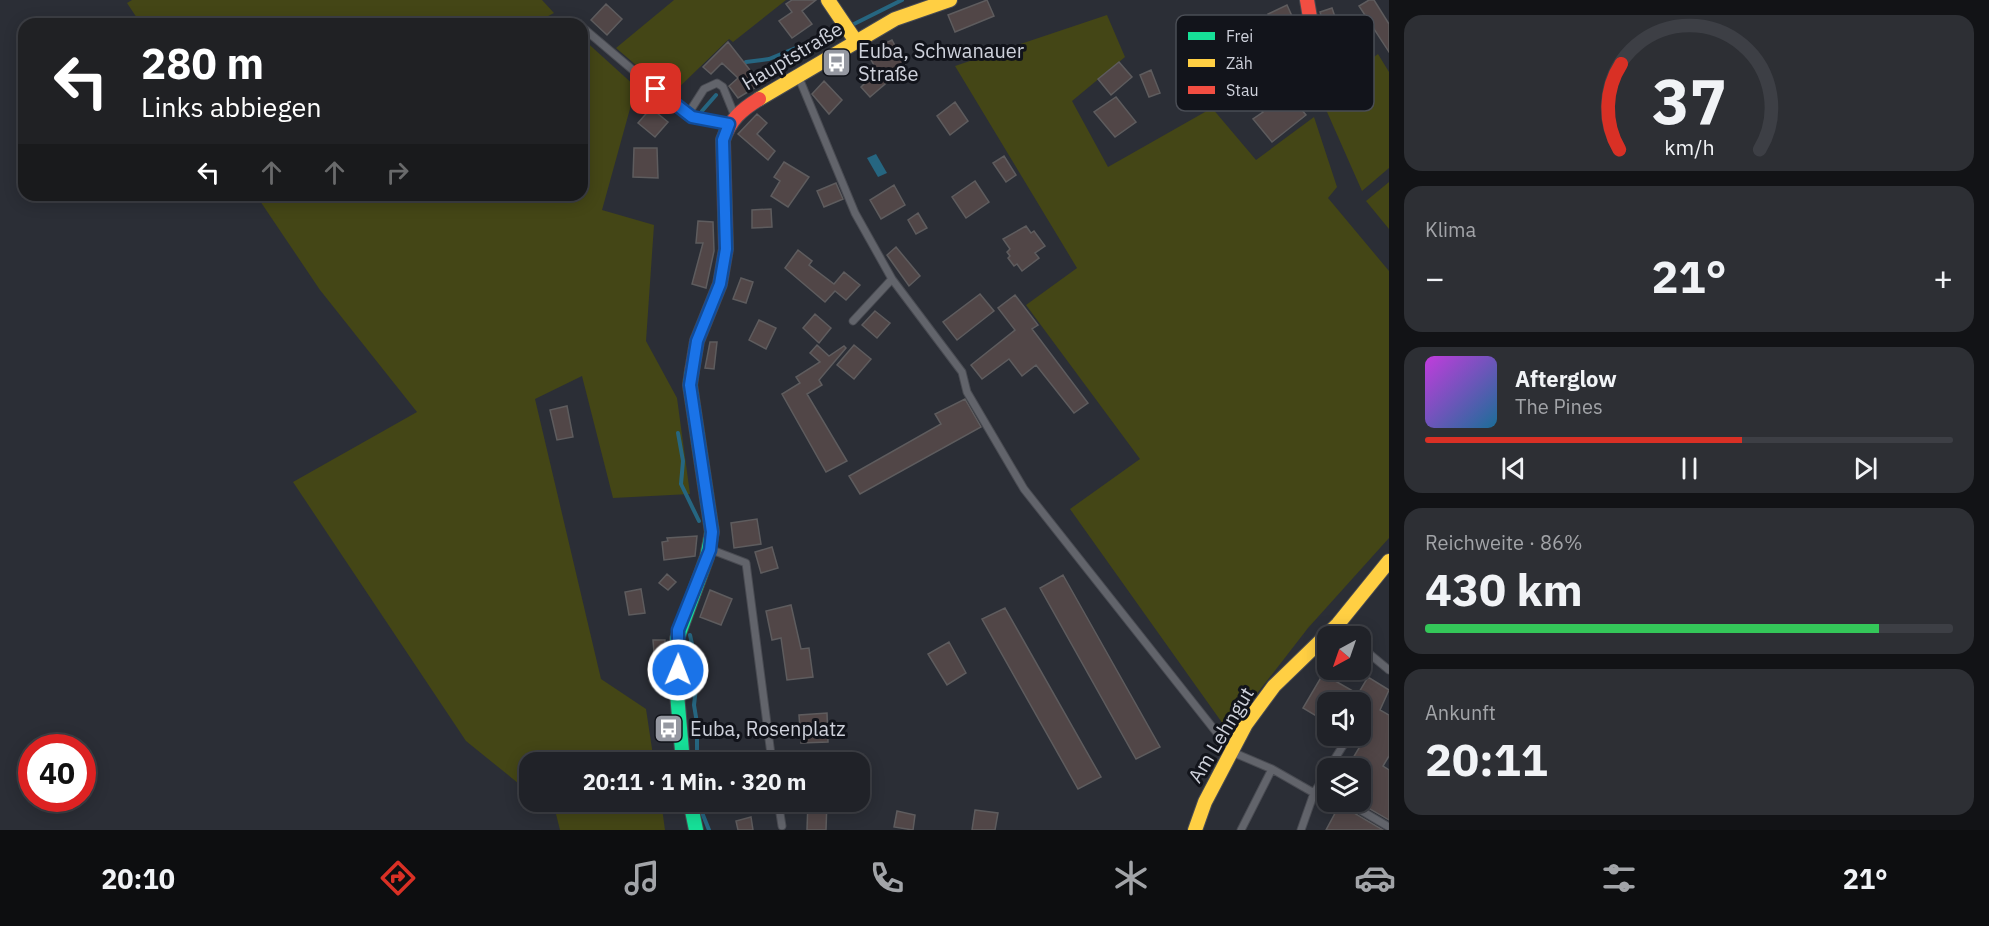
<!DOCTYPE html>
<html lang="de">
<meta charset="utf-8">
<style>
:root{--surface:#202228;--page:#2d2f34;--text:#f1f3f6;--muted:#a2a4a8;--line:#3d3f45;--accent:#d93025}
body{margin:0;font-family:"IBM Plex Sans",sans-serif;background:var(--page);color:var(--text);height:100vh;display:flex;flex-direction:column;font-size:22px;white-space:nowrap}
*{box-sizing:border-box;margin:0}
p{font-size:20px;color:var(--muted)}
.icon{flex:none;width:33px;height:33px;fill:none;stroke:currentColor;stroke-width:2;stroke-linecap:round;stroke-linejoin:round}
.map{position:relative;flex:1;overflow:hidden}
.details{display:flex;flex-direction:column;gap:15px;padding:15px;background:#121316;width:600px}
.details>*{flex:none}
.hud{position:absolute;left:18px;top:18px;width:570px;height:183px;border-radius:18px;box-shadow:0 3px 15px #0003,0 0 0 2px var(--line);background:#202124;color:#fff;overflow:hidden}
.needle{width:39px;rotate:220deg}
.tools{position:absolute;left:1317px;top:626px;display:grid;gap:12px}
.tools a{display:grid;place-items:center;width:54px;height:54px;border-radius:12px;background:var(--surface);box-shadow:0 3px 15px #0003,0 0 0 2px var(--line);font-size:30px}
.speed{position:absolute;left:18px;top:734px;display:flex;gap:12px;font-size:30px;font-weight:700;text-align:center}
.speed>*{display:grid;place-content:center;width:78px;height:78px;border-radius:50%;background:var(--surface);box-shadow:0 3px 15px #0003,0 0 0 2px var(--line);line-height:1}
.speed .limit{border:9px solid #d22;background:#fff;color:#111}
.pin{position:absolute;display:grid;place-items:center;width:51px;height:51px;color:#fff;margin:-26px;border-radius:12px;box-shadow:0 3px 9px #0006}
.me{position:absolute;width:66px;margin:-33px;rotate:1deg;stroke-linejoin:round;filter:drop-shadow(0 0 4px #0008)}
.turn{display:flex;align-items:center;gap:21px;height:126px;padding:0 24px;font-size:27px}
.turn .icon{width:78px;height:78px;stroke-width:2.5}
.turn b{display:block;font-size:42px;line-height:51px}
.lanes{display:flex;align-items:center;height:57px;padding:0 24px;background:#0003;justify-content:center;gap:30px;direction:ltr}
.lanes .off{opacity:.35}
.big{font-size:45px;font-weight:700;line-height:1.1}
.details .widget{flex:1;display:flex;flex-direction:column;justify-content:center;gap:9px;min-width:0;padding:0 21px;border-radius:18px;background:var(--page)}
.details .dial{align-items:center;gap:0}
.dial svg{height:156px;overflow:visible;fill:none;stroke:var(--line);stroke-width:7;stroke-linecap:round;text-anchor:middle}
.dial text{fill:var(--text);stroke:none}
.song{display:flex;align-items:center;gap:18px}
.cover{width:72px;height:72px;border-radius:9px;background:linear-gradient(135deg,hsl(290 70% 55%),hsl(200 70% 35%))}
.played{height:6px;border-radius:3px;background:linear-gradient(90deg,var(--accent) 60%,var(--line) 60%)}
.keys{display:flex;justify-content:space-around;direction:ltr}
.heat{display:flex;justify-content:space-between;align-items:center;font-size:33px;direction:ltr}
.charge{height:9px;border-radius:4px;background:linear-gradient(90deg,#34c759 86%,var(--line) 0)}
.trip{position:absolute;left:519px;top:752px;width:351px;height:60px;border-radius:18px;background:var(--surface);box-shadow:0 3px 15px #0003,0 0 0 2px var(--line);font-weight:700;line-height:60px;text-align:center}
.tabs{display:flex;height:96px;justify-content:space-around;align-items:center;background:#0d0e10;color:var(--muted)}
.tabs .icon{width:42px;height:42px}
.tabs .selected{color:var(--accent)}
.tabs b{font-size:27px;color:var(--text)}
main{display:flex;flex:1;min-height:0}
.map>svg:first-child{display:block}
.green{fill:#444616}
.water{fill:#266681}
.lines{fill:none;stroke-linecap:round;stroke-linejoin:round}
.stream{stroke:#266681;stroke-width:4}
.building{fill:#514647;stroke:#5e5c5e;stroke-width:1.5}
.lane-casing{stroke:#494b52;stroke-width:9}
.street-casing{stroke:#494b52;stroke-width:16}
.fast-casing{stroke:#494b52;stroke-width:16}
.slow-casing{stroke:#494b52;stroke-width:16}
.jam-casing{stroke:#494b52;stroke-width:16}
.lane{stroke:#62646b;stroke-width:7}
.street{stroke:#62646b;stroke-width:14}
.fast{stroke:#16e098;stroke-width:14}
.slow{stroke:#ffcf43;stroke-width:14}
.jam{stroke:#f24e42;stroke-width:14}
.route-casing{stroke:#114b97;stroke-width:15}
.route{stroke:#1a73e8;stroke-width:10}
.labels{text-anchor:middle;stroke-width:6;stroke-linejoin:round;paint-order:stroke}
.poi-label{font-size:20px;fill:#ced1db;stroke:#12141b;text-anchor:start}
.street-label{font-size:20px;fill:#ced1db;stroke:#12141b}
.key{fill:#12141b;stroke:#4a4d55;stroke-width:1.5}
.key-label{font-size:16px;fill:#ced1db}
</style>
<main>
<div class="map">
<svg width="1389" height="830" viewBox="0 0 1389 830">
<rect width="100%" height="100%" fill="#2b2e36"/>
<path class="green" d="M132,0H542L554,13L533,24H141L127,3Z
M674,0H786L733,42L729,39L671,95L616,48Z
M1107,15L1125,57L1072,101L1108,167L1212,108L1256,160L1314,117L1337,187L1328,198L1389,271V538L1308,628L1228,731L1070,509L1140,459L1026,305L1077,268L955,66Z
M582,38L636,87L602,210L654,225L646,341L677,398L690,494L613,498L582,376L535,399L601,679L646,709L654,762H530L529,792L466,741L293,482L417,412L320,290L256,195H582Z
M1378,54L1389,72V168L1362,191L1320,96Z
M1389,182V229L1366,201Z
M540,801H661L665,830H560L556,814Z"/>
<path class="water" d="M876,154L887,173L878,177L867,158Z"/>
<g class="lines">
<path class="stream" d="M852,25L902,0
M746,62L769,59L842,29
M702,111L716,95
M678,433L683,461L681,484L699,521
M690,635L698,671L694,705L697,723V762
M701,810L709,830"/>
</g>
<path class="building" d="M792,0H816L802,11L812,24L792,38L779,21L792,12L786,4Z
M987,0L994,16L955,32L948,15Z
M1369,0H1374L1389,24V52L1359,6Z
M606,4L622,19L607,35L591,20Z
M1287,5L1296,25L1279,34L1268,14Z
M1332,8L1343,40L1330,45L1320,12Z
M892,40L906,66L870,97L861,87L877,71L867,52Z
M728,42L761,84L738,98L729,86L738,78L722,63L711,74L703,67Z
M1280,42L1306,75L1287,92L1306,115L1272,142L1253,119L1263,112L1226,65L1245,50L1254,62Z
M1119,62L1132,77L1111,95L1098,79Z
M1151,70L1160,93L1149,97L1140,75Z
M824,81L842,100L829,114L812,94Z
M1116,97L1136,122L1115,137L1094,112Z
M955,102L968,121L950,135L937,116Z
M651,108L668,122L655,137L638,123Z
M757,114L767,123L757,134L775,151L768,160L738,134Z
M634,148H657L658,178L633,177Z
M1004,156L1016,175L1006,182L993,163Z
M784,162L809,177L788,207L771,196L780,181L774,177Z
M975,181L989,202L966,218L952,197Z
M836,183L843,199L824,207L817,191Z
M894,185L905,205L881,219L870,200Z
M771,209L772,227L752,228V210Z
M918,213L927,228L916,234L908,220Z
M698,221L713,222L714,251L706,288L692,284L703,243H696Z
M1026,226L1031,233L1034,231L1045,246L1035,253L1039,258L1022,271L1017,264L1014,266L1008,258L1010,256L1007,252L1010,249L1003,239Z
M896,247L920,276L909,286L887,255Z
M798,250L812,261L809,265L834,284L844,272L860,285L846,300L835,291L825,302L785,268Z
M741,278L753,282L746,303L733,299Z
M980,294L994,311L957,340L943,322Z
M1015,295L1038,325L1032,329L1088,403L1074,413L1036,365L1022,376L1009,359L982,379L971,365L1015,330L998,308Z
M875,311L890,323L877,338L862,325Z
M815,314L831,328L819,343L803,328Z
M759,320L776,328L766,349L749,340Z
M710,342H717L714,369L705,368Z
M817,345L829,356L844,346L846,348L819,380L822,385L807,394L847,461L826,472L782,394L800,383L796,377L820,362L810,353Z
M854,345L871,359L854,379L837,365Z
M965,399L981,427L860,494L849,476L941,424L935,414Z
M567,406L573,437L557,440L550,410Z
M757,519L761,544L734,548L731,523Z
M697,536L695,556L664,560L662,542L668,541L667,538Z
M772,547L778,568L761,573L755,552Z
M667,574L676,582L668,590L659,583Z
M1063,575L1160,747L1136,759L1040,588Z
M641,589L645,613L629,615L625,592Z
M710,590L732,599L721,625L700,617Z
M791,605L801,649L809,648L813,677L787,680L781,638L772,640L766,611Z
M1005,608L1101,777L1078,789L982,619Z
M653,640H665L664,664L655,665Z
M949,642L966,673L947,685L928,654Z
M1323,674L1358,694L1368,677L1389,690L1380,710L1389,715V756L1383,766L1389,770V820L1356,801H1360V768H1347L1362,743L1360,702H1328V723L1303,708Z
M827,713L828,742L801,743L799,715Z
M808,801H827L826,830H807Z
M1340,804L1342,806L1383,830H1326Z
M975,810L998,813L995,830H972Z
M897,811L915,815L913,830L894,827Z
M751,817L753,830H738L736,821Z"/>
<g class="lines">
<defs>
<path id="lane" d="M559,24L568,22L575,24
M582,27L667,99L692,117L727,124
M799,78L855,213L892,279L853,321
M688,114L704,89L717,83L723,87L734,114
M892,279L962,372L967,392L1024,489L1232,752L1272,769L1241,830
M712,550L746,563L772,762
M1340,626L1350,636
M1360,646L1389,670
M1329,768L1344,744
M1272,769L1314,793L1328,771
M778,801L782,826
M1345,801L1389,827
M1301,830L1314,793"/>
<path id="street" d="M1308,85L1329,67L1365,44"/>
<path id="fast" d="M683,762L677,694V639L707,557L712,532L690,385L692,371
M690,801L696,830"/>
<path id="slow" d="M828,0L855,40
M759,99L895,19L950,0
M1195,830L1205,802L1246,724L1274,686L1338,624L1389,561"/>
<path id="jam" d="M1307,0L1313,35L1329,67
M692,371L697,341L720,284L726,249L723,140C730,120 741,110 759,99"/>
</defs>
<use href="#lane" class="lane-casing"/>
<use href="#street" class="street-casing"/>
<use href="#fast" class="fast-casing"/>
<use href="#slow" class="slow-casing"/>
<use href="#jam" class="jam-casing"/>
<use href="#lane" class="lane"/>
<use href="#street" class="street"/>
<use href="#fast" class="fast"/>
<use href="#slow" class="slow"/>
<use href="#jam" class="jam"/>
</g>
<g class="lines">
<defs>
<path id="route" d="M656,89L692,117L729,124L723,140L726,249L720,284L697,341L690,385L712,532L710,550L678,630V670"/>
</defs>
<use href="#route" class="route-casing"/>
<use href="#route" class="route"/>
</g>
<defs>
<symbol id="bus-square" viewBox="-11 -11 22 22"><rect x="-9" y="-9" width="18" height="18" rx="4" fill="#9598a1" stroke="#12141b"/><path d="M-5-6H5V4H4V6H2V4H-2V6H-4V4H-5ZM-3.5-4V0h7V-4ZM-3.5 1.2v1.5H-2V1.2ZM2 1.2v1.5H3.5V1.2Z" fill="#fff"/></symbol>
</defs>
<g fill-rule="evenodd">
<use href="#bus-square" x="820" y="46" width="33" height="33"/>
<use href="#bus-square" x="652" y="712" width="33" height="33"/>
</g>
<g class="labels">
<g class="poi-label">
<text x="858" y="58">Euba, Schwanauer<tspan x="858" dy="23">Straße</tspan></text>
<text x="690" y="736">Euba, Rosenplatz</text>
</g>
<g class="street-label">
<text transform="translate(792 56) rotate(-31)" y="7">Hauptstraße</text>
<text transform="translate(1221 735) rotate(-59)" y="7">Am Lehngut</text>
</g>
</g>
<rect x="1176" y="15" width="198" height="96" rx="9" class="key"/>
<rect x="1188" y="32" width="27" height="8" fill="#16e098"/>
<rect x="1188" y="59" width="27" height="8" fill="#ffcf43"/>
<rect x="1188" y="86" width="27" height="8" fill="#f24e42"/>
<g class="key-label">
<text x="1226" y="42">Frei</text>
<text x="1226" y="69">Zäh</text>
<text x="1226" y="96">Stau</text>
</g>
</svg>
<div class="tools">
<a><svg class="needle" viewBox="-14 -14 28 28"><path d="M0-13l5 13h-10z" fill="#e53935"/><path d="M0 13l5-13h-10z" fill="#a2a4a8"/></svg></a>
<a><svg class="icon" aria-label="sound" viewBox="0 0 24 24"><path d="M4 9h4l5-4v14l-5-4H4zM17 9q2 3 0 6"/></svg></a>
<a><svg class="icon" aria-label="layers" viewBox="0 0 24 24"><path d="M12 4l9 5-9 5-9-5zM3 14l9 5 9-5"/></svg></a>
</div>
<div class="speed"><div class="limit">40</div></div>
<div class="pin" style="left:656px;top:89px;background:#d93025"><svg class="icon" aria-label="arrive" viewBox="0 0 24 24"><path d="M6 21V4h12l-3 4 3 4H6"/></svg></div>
<svg class="me" style="left:678px;top:670px" viewBox="-20 -20 40 40"><circle r="17" fill="#1a73e8" stroke="#fff" stroke-width="3"/><path d="M0-11L8 9 0 5-8 9z" fill="#fff"/></svg>
<div class="trip">20:11 · 1 Min. · 320 m</div>
<div class="hud">
<div class="turn"><svg class="icon" aria-label="left" viewBox="0 0 24 24"><path d="M17 20v-9H6M10 6l-5 5 5 5"/></svg><div><b>280 m</b>Links abbiegen</div></div>
<div class="lanes"><svg class="icon" aria-label="left" viewBox="0 0 24 24"><path d="M17 20v-9H6M10 6l-5 5 5 5"/></svg><svg class="icon off" aria-label="ahead" viewBox="0 0 24 24"><path d="M12 20V5M6 11l6-6 6 6"/></svg><svg class="icon off" aria-label="ahead" viewBox="0 0 24 24"><path d="M12 20V5M6 11l6-6 6 6"/></svg><svg class="icon off" aria-label="right" viewBox="0 0 24 24"><path d="M7 20v-9h11M14 6l5 5-5 5"/></svg></div>
</div>
</div>
<section class="details">
<div class="widget dial"><svg viewBox="0 0 100 80">
<path d="M14 69A42 42 0 1 1 86 69"/>
<path d="M14 69A42 42 0 0 1 15 25" stroke="#d93025"/>
<text x="50" y="56" font-size="32" font-weight="700">37</text>
<text x="50" y="72" font-size="11">km/h</text>
</svg></div>
<div class="widget"><p>Klima</p>
<div class="heat"><a>−</a><b class="big">21°</b><a>+</a></div>
</div>
<div class="widget">
<div class="song"><i class="cover"></i><div><b>Afterglow</b><p>The Pines</p></div></div>
<div class="played"></div>
<div class="keys"><svg class="icon" aria-label="previous" viewBox="0 0 24 24"><path d="M18 5L8 12l10 7zM5 5v14"/></svg><svg class="icon" aria-label="pause" viewBox="0 0 24 24"><path d="M8 5v14M16 5v14"/></svg><svg class="icon" aria-label="next" viewBox="0 0 24 24"><path d="M6 5l10 7-10 7zM19 5v14"/></svg></div>
</div>
<div class="widget"><p>Reichweite · 86%</p><b class="big">430 km</b><div class="charge"></div></div>
<div class="widget"><p>Ankunft</p><b class="big">20:11</b></div>
</section>
</main>
<nav class="tabs">
<b>20:10</b>
<svg class="icon selected" aria-label="directions" viewBox="0 0 24 24"><path d="M12 3l9 9-9 9-9-9zM9 14v-3h6M13 9l2 2-2 2"/></svg>
<svg class="icon" aria-label="music" viewBox="0 0 24 24"><path d="M9 18V5l10-2v13"/><circle cx="6" cy="18" r="3"/><circle cx="16" cy="16" r="3"/></svg>
<svg class="icon" aria-label="phone" viewBox="0 0 24 24"><path d="M5 4h4l2 5-3 2q2 4 5 5l2-3 5 2v4C11 20 4 13 5 4z"/></svg>
<svg class="icon" aria-label="climate" viewBox="0 0 24 24"><path d="M12 3v18M4 7l16 10M4 17L20 7"/></svg>
<svg class="icon" aria-label="car" viewBox="0 0 24 24"><path d="M5 17H2v-5l4-1 3-4h7l3 4 3 1v5h-3M9 17h6M6 11h13"/><circle cx="7" cy="17" r="2"/><circle cx="17" cy="17" r="2"/></svg>
<svg class="icon" aria-label="filters" viewBox="0 0 24 24"><path d="M4 7h16M4 17h16"/><circle cx="9" cy="7" r="2"/><circle cx="15" cy="17" r="2"/></svg>
<b>21°</b>
</nav>
